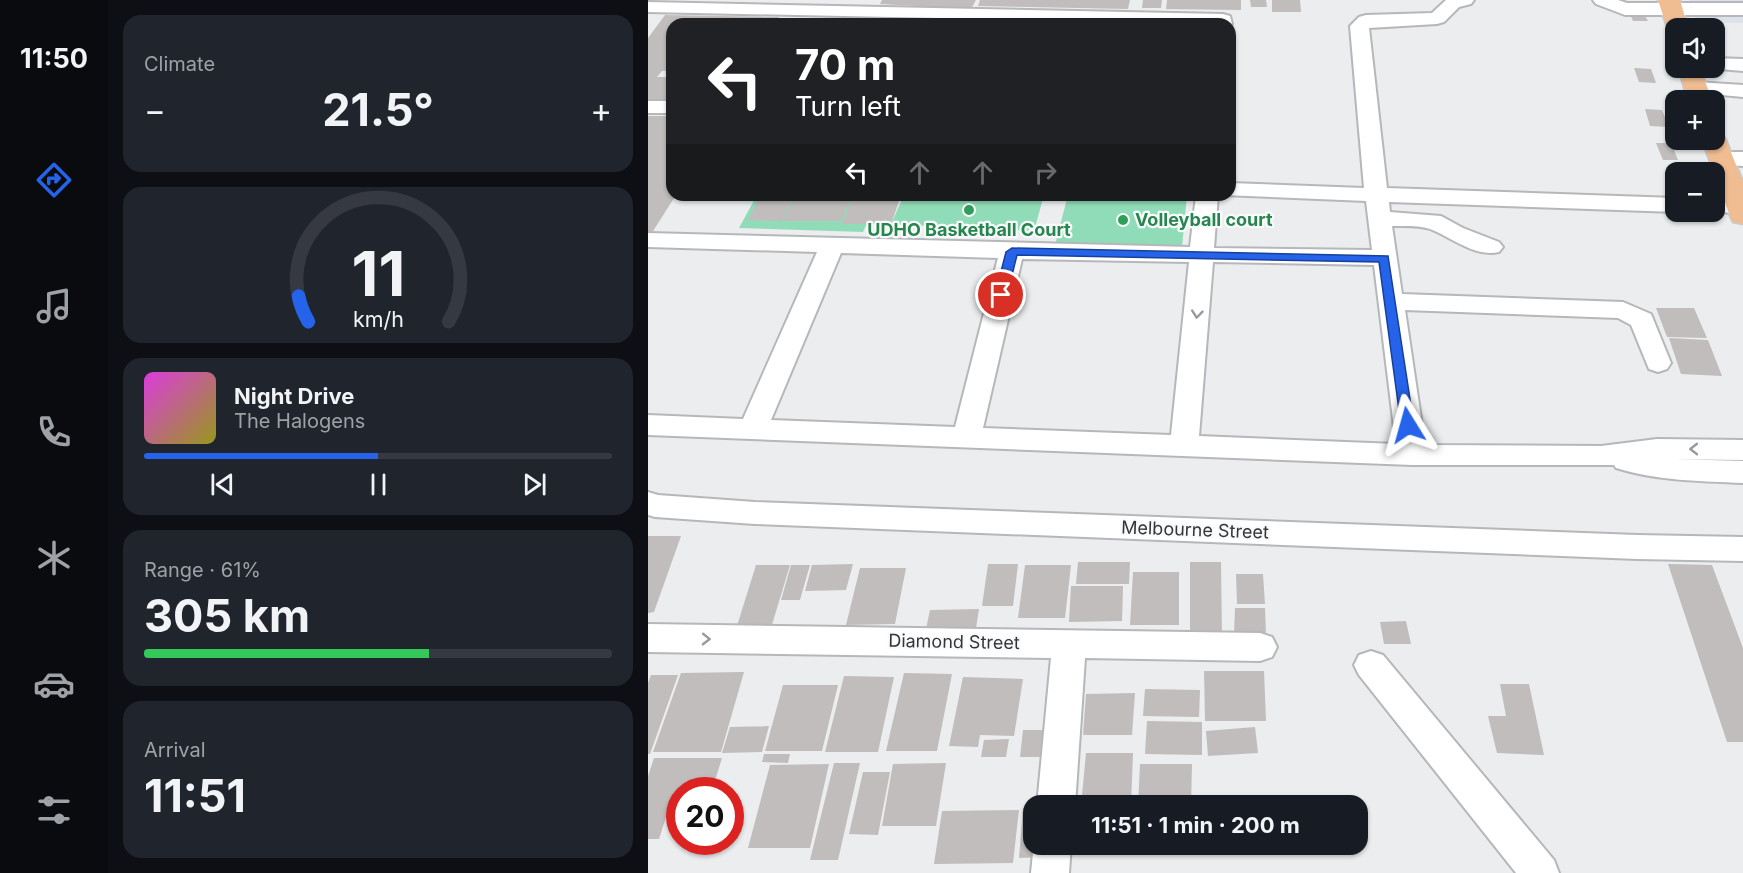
<!DOCTYPE html>
<meta charset="utf-8">
<style>
:root{--surface:#171b24;--page:#20242c;--text:#f1f3f6;--muted:#9ea1a6;--line:#363941;--accent:#2563eb}
body{margin:0;font-family:Inter,sans-serif;background:var(--page);color:var(--text);height:100vh;display:flex;flex-direction:column;font-size:22px;white-space:nowrap}
*{box-sizing:border-box;margin:0}
p{font-size:20px;color:var(--muted)}
.icon{flex:none;width:33px;height:33px;fill:none;stroke:currentColor;stroke-width:2;stroke-linecap:round;stroke-linejoin:round}
.map{position:relative;flex:1;overflow:hidden}
.sheet{display:flex;flex-direction:column;gap:15px;padding:15px;background:#0d0f14;width:540px}
.sheet>*{flex:none}
.hud{position:absolute;left:18px;top:18px;width:570px;height:183px;border-radius:18px;box-shadow:0 2px 4px #0004;background:#202124;color:#fff;overflow:hidden}
.fabs{position:absolute;left:1017px;top:18px;display:grid;gap:12px}
.fabs a{display:grid;place-items:center;width:60px;height:60px;border-radius:12px;background:var(--surface);box-shadow:0 2px 4px #0004;font-size:30px}
.speed{position:absolute;left:18px;top:777px;display:flex;gap:12px;font-size:30px;font-weight:700;text-align:center}
.speed>*{display:grid;place-content:center;width:78px;height:78px;border-radius:50%;background:var(--surface);box-shadow:0 2px 4px #0004;line-height:1}
.speed .limit{border:9px solid #d22;background:#fff;color:#111}
.pin{position:absolute;display:grid;place-items:center;width:51px;height:51px;color:#fff;margin:-26px;border:3px solid #fff;border-radius:50%;box-shadow:0 2px 6px #0007}
.me{position:absolute;width:66px;margin:-33px;rotate:352deg;stroke-linejoin:round;filter:drop-shadow(0 0 4px #0008)}
.turn{display:flex;align-items:center;gap:21px;height:126px;padding:0 30px;font-size:27px}
.turn .icon{width:78px;height:78px;stroke-width:2.5}
.turn b{display:block;font-size:42px;line-height:51px}
.lanes{display:flex;align-items:center;height:57px;padding:0 30px;background:#0003;justify-content:center;gap:30px;direction:ltr}
.lanes .off{opacity:.35}
.big{font-size:45px;font-weight:700;line-height:1.1}
.sheet .widget{flex:1;display:flex;flex-direction:column;justify-content:center;gap:9px;min-width:0;padding:0 21px;border-radius:18px;background:var(--page)}
.sheet .dial{align-items:center;gap:0}
.dial svg{height:156px;overflow:visible;fill:none;stroke:var(--line);stroke-width:7;stroke-linecap:round;text-anchor:middle}
.dial text{fill:var(--text);stroke:none}
.song{display:flex;align-items:center;gap:18px}
.cover{width:72px;height:72px;border-radius:9px;background:linear-gradient(135deg,hsl(300 70% 55%),hsl(60 70% 35%))}
.played{height:6px;border-radius:3px;background:linear-gradient(90deg,var(--accent) 50%,var(--line) 50%)}
.keys{display:flex;justify-content:space-around;direction:ltr}
.heat{display:flex;justify-content:space-between;align-items:center;font-size:33px;direction:ltr}
.charge{height:9px;border-radius:4px;background:linear-gradient(90deg,#34c759 61%,var(--line) 0)}
.trip{position:absolute;left:375px;top:795px;width:345px;height:60px;border-radius:18px;background:var(--surface);box-shadow:0 2px 4px #0004;font-weight:700;line-height:60px;text-align:center}
main{display:flex;flex:1;min-height:0}
.tabs{display:flex;flex-direction:column;width:108px;justify-content:space-around;align-items:center;background:#090b0e;color:var(--muted)}
.tabs .icon{width:42px;height:42px}
.tabs .current{color:var(--accent)}
.tabs b{font-size:27px;color:var(--text)}
.map>svg:first-child{display:block}
.built{fill:#dce1ea}
.green{fill:#91dcb8}
.building{fill:#c0bdbc}
.lines{fill:none;stroke-linecap:round;stroke-linejoin:round}
.minor-casing{stroke:#b6b7ba;stroke-width:4}
.major-casing{stroke:#cacacb;stroke-width:3}
.minor{fill:#fff;fill-rule:evenodd}
.major{fill:#f0bc92;fill-rule:evenodd}
.oneway{stroke:#9a9a9a}
.route{fill:#2563eb;stroke:#184099;stroke-width:1.5}
.leisure-dot{fill:#2e9e5b;stroke:#f8fafc;stroke-width:2}
.labels{text-anchor:middle;stroke-width:4.5;stroke-linejoin:round;paint-order:stroke}
.leisure-label{font-size:18px;font-weight:bold;fill:#27864d;stroke:#f8fafc;text-anchor:start}
.street-label{font-size:18px;fill:#353536;stroke:#f8fafc}
</style>
<main>
<nav class="tabs">
<b>11:50</b>
<svg class="icon current" aria-label="directions" viewBox="0 0 24 24"><path d="M12 3l9 9-9 9-9-9zM9 14v-3h6M13 9l2 2-2 2"/></svg>
<svg class="icon" aria-label="music" viewBox="0 0 24 24"><path d="M9 18V5l10-2v13"/><circle cx="6" cy="18" r="3"/><circle cx="16" cy="16" r="3"/></svg>
<svg class="icon" aria-label="phone" viewBox="0 0 24 24"><path d="M5 4h4l2 5-3 2q2 4 5 5l2-3 5 2v4C11 20 4 13 5 4z"/></svg>
<svg class="icon" aria-label="climate" viewBox="0 0 24 24"><path d="M12 3v18M4 7l16 10M4 17L20 7"/></svg>
<svg class="icon" aria-label="car" viewBox="0 0 24 24"><path d="M5 17H2v-5l4-1 3-4h7l3 4 3 1v5h-3M9 17h6M6 11h13"/><circle cx="7" cy="17" r="2"/><circle cx="17" cy="17" r="2"/></svg>
<svg class="icon" aria-label="filters" viewBox="0 0 24 24"><path d="M4 7h16M4 17h16"/><circle cx="9" cy="7" r="2"/><circle cx="15" cy="17" r="2"/></svg>
</nav>
<section class="sheet">
<div class="widget"><p>Climate</p>
<div class="heat"><a>−</a><b class="big">21.5°</b><a>+</a></div>
</div>
<div class="widget dial"><svg viewBox="0 0 100 80">
<path d="M14 69A42 42 0 1 1 86 69"/>
<path d="M14 69A42 42 0 0 1 9 56" stroke="#2563eb"/>
<text x="50" y="56" font-size="32" font-weight="700">11</text>
<text x="50" y="72" font-size="11">km/h</text>
</svg></div>
<div class="widget">
<div class="song"><i class="cover"></i><div><b>Night Drive</b><p>The Halogens</p></div></div>
<div class="played"></div>
<div class="keys"><svg class="icon" aria-label="previous" viewBox="0 0 24 24"><path d="M18 5L8 12l10 7zM5 5v14"/></svg><svg class="icon" aria-label="pause" viewBox="0 0 24 24"><path d="M8 5v14M16 5v14"/></svg><svg class="icon" aria-label="next" viewBox="0 0 24 24"><path d="M6 5l10 7-10 7zM19 5v14"/></svg></div>
</div>
<div class="widget"><p>Range · 61%</p><b class="big">305 km</b><div class="charge"></div></div>
<div class="widget"><p>Arrival</p><b class="big">11:51</b></div>
</section>
<div class="map">
<svg width="1095" height="873" viewBox="0 0 1095 873">
<rect width="100%" height="100%" fill="#ebedef"/>
<path class="built" d="M1041,0H1095V23L1049,22Z"/>
<path class="green" d="M109,195H232L215,232L91,228Z
M256,195H396L386,231L243,224Z
M420,195H539L534,247L407,245Z"/>
<path class="building" d="M234,0H328L323,9L232,4Z
M332,0H482L480,9L330,6Z
M495,0H514L513,8H494Z
M519,0H593V10L518,9Z
M602,0H618L619,7H603Z
M624,0H652L653,12H624Z
M982,14H996L1000,21H985Z
M17,15L131,17L126,24H24V68L22,71H14L9,77H24V101H0V38Z
M161,18L275,20L274,24H157Z
M293,19L409,22V24H291Z
M986,68L1003,69L1008,83L991,82Z
M997,109L1014,110L1021,127L1002,126Z
M0,116H24V195H28L5,231H0Z
M1008,143H1023L1030,160H1015Z
M113,195H146L134,221L100,220Z
M147,195H204L193,221H135Z
M205,195L253,196L243,224H194Z
M1008,308H1046L1059,338L1019,337Z
M1021,338L1060,340L1074,376L1033,374Z
M0,536H33L6,612L0,613Z
M430,562H482L481,584H428Z
M542,562H573L574,635H542Z
M205,564L198,590L157,591L164,565Z
M340,564H370L365,606H334Z
M1020,564L1064,565L1095,648V742H1079Z
M108,565H142L123,628L88,629Z
M143,565H162L152,600H133Z
M377,565H423L417,618H370Z
M212,568H258L247,624L198,625Z
M485,572H531V625H482Z
M588,574H615L617,604H589Z
M423,586H475L474,621L421,622Z
M587,608H617L618,635L586,634Z
M331,609L328,628L278,629L282,610Z
M758,621L763,644H736L732,622Z
M556,671H616L618,721H557Z
M96,672L73,752H5L33,673Z
M256,673L304,674L289,751H238Z
M3,675H30L2,754H0V683Z
M196,676L246,677L230,752H177Z
M315,677L375,679L366,736L332,735L330,747L301,746Z
M852,684H881L896,755L849,753L840,716H858Z
M135,685H190L174,751H117Z
M497,689L552,690L551,717L495,716Z
M487,693L484,735H435L438,694Z
M499,721L554,722V755L497,754Z
M121,726L114,752L74,753L82,727Z
M607,727L610,753L560,756L558,731Z
M375,730H409L407,757H372Z
M361,739L358,757H333L336,740Z
M438,753H485L483,806H433Z
M116,754H142L140,763L114,762Z
M6,758H74L64,790L26,792L11,839H0V776Z
M186,763H212L190,860H162Z
M298,763L288,826H234L245,764Z
M181,764L162,848H100L122,765Z
M492,764H544L543,806H490Z
M215,772H242L230,835L201,834Z
M632,799V806H612L611,800Z
M556,801L599,802V806H556Z
M386,807V844H403L402,857L371,858L375,808Z
M371,810L365,863L286,864L294,811Z
M430,844H481L480,852L430,851Z
M488,844H543L542,851H488Z"/>
<g class="lines">
<defs>
<path id="minor" d="M798,0H826L823,4L811,7L796,22L789,24L721,28L739,188L1028,198V212H1030H1028L741,202L742,212L793,216L815,228L851,242L855,247L851,252C828,258 803,237 782,229C771,225 755,226 744,226L754,294L975,302L1003,314L1023,363L1019,369L1010,372L1001,369L983,325L970,318L757,310L777,445L953,446L1009,439L1095,440V460L1024,459L1095,461V483C1051,481 1010,481 968,468L966,465H764L0,435V415L95,419L169,252L0,247V233L542,247L548,195H570L566,248L724,250L718,201L575,195H582V183L716,188L702,26L711,17L718,15L784,13ZM193,253L350,258L307,427L123,420ZM374,259L541,262L523,435L335,428ZM565,262L726,265L748,444L551,436Z
M945,0H970L979,3H1095V15H977L948,4Z
M0,2L575,14L582,16L584,24L582,27V24L0,12Z
M1066,58L1095,59V71L1059,68H1066Z
M1048,82L1095,85V97L1041,92L1038,88L1041,84Z
M0,101H24V113H0Z
M1073,152H1095V166L1065,164L1062,159L1065,154Z
M1066,199L1095,201V213L1060,212H1066Z
M0,492L10,495L107,502L989,535L1095,537V561L989,559L107,524L7,517L0,515Z
M0,624L612,633L624,637L629,647L624,657L612,661L437,658L427,806H389L403,658L0,652Z
M723,651L735,655L906,860L911,873H868L711,675L706,665L711,655Z
M386,843V844H423L421,873H383Z"/>
<path id="major" d="M1010,0H1032L1040,28H1028V34L1021,33Z
M1030,68H1052L1064,100H1040Z
M1066,133L1075,135L1078,140L1095,182V224L1085,222L1082,216L1054,140H1066Z"/>
</defs>
<use href="#minor" class="minor-casing"/>
<use href="#major" class="major-casing"/>
<use href="#minor" class="minor"/>
<use href="#major" class="major"/>
</g>
<defs><path id="oneway-chevron" d="M-2-3.5L2.5 0L-2 3.5" fill="none" stroke-width="1.6" stroke-linecap="round" stroke-linejoin="round" transform="scale(1.5)"/></defs>
<g class="oneway">
<use href="#oneway-chevron" transform="translate(549 314) rotate(96)"/>
<use href="#oneway-chevron" transform="translate(1046 449) rotate(-180)"/>
<use href="#oneway-chevron" transform="translate(58 639) rotate(1)"/>
</g>
<path class="route" d="M364,248L740,256L766,425L760,430L753,425L731,262L369,255L359,295L353,299L347,295L358,252Z"/>
<g class="leisure-dot">
<circle cx="321" cy="210" r="6"/>
<circle cx="475" cy="220" r="6"/>
</g>
<g class="labels">
<g class="leisure-label">
<text x="487" y="226">Volleyball court</text>
<text x="321" y="236" text-anchor="middle">UDHO Basketball Court</text>
</g>
<g class="street-label">
<text transform="translate(547 530) rotate(2)" y="6">Melbourne Street</text>
<text transform="translate(306 642) rotate(1)" y="6">Diamond Street</text>
</g>
</g>
</svg>
<div class="fabs">
<a><svg class="icon" aria-label="sound" viewBox="0 0 24 24"><path d="M4 9h4l5-4v14l-5-4H4zM17 9q2 3 0 6"/></svg></a>
<a>+</a>
<a>−</a>
</div>
<div class="speed"><div class="limit">20</div></div>
<div class="pin" style="left:353px;top:295px;background:#d93025"><svg class="icon" aria-label="arrive" viewBox="0 0 24 24"><path d="M6 21V4h12l-3 4 3 4H6"/></svg></div>
<svg class="me" style="left:760px;top:425px" viewBox="-20 -20 40 40"><path d="M0-17L14 15 0 8-14 15z" fill="#2563eb" stroke="#fff" stroke-width="4"/></svg>
<div class="trip">11:51 · 1 min · 200 m</div>
<div class="hud">
<div class="turn"><svg class="icon" aria-label="left" viewBox="0 0 24 24"><path d="M17 20v-9H6M10 6l-5 5 5 5"/></svg><div><b>70 m</b>Turn left</div></div>
<div class="lanes"><svg class="icon" aria-label="left" viewBox="0 0 24 24"><path d="M17 20v-9H6M10 6l-5 5 5 5"/></svg><svg class="icon off" aria-label="ahead" viewBox="0 0 24 24"><path d="M12 20V5M6 11l6-6 6 6"/></svg><svg class="icon off" aria-label="ahead" viewBox="0 0 24 24"><path d="M12 20V5M6 11l6-6 6 6"/></svg><svg class="icon off" aria-label="right" viewBox="0 0 24 24"><path d="M7 20v-9h11M14 6l5 5-5 5"/></svg></div>
</div>
</div>
</main>
